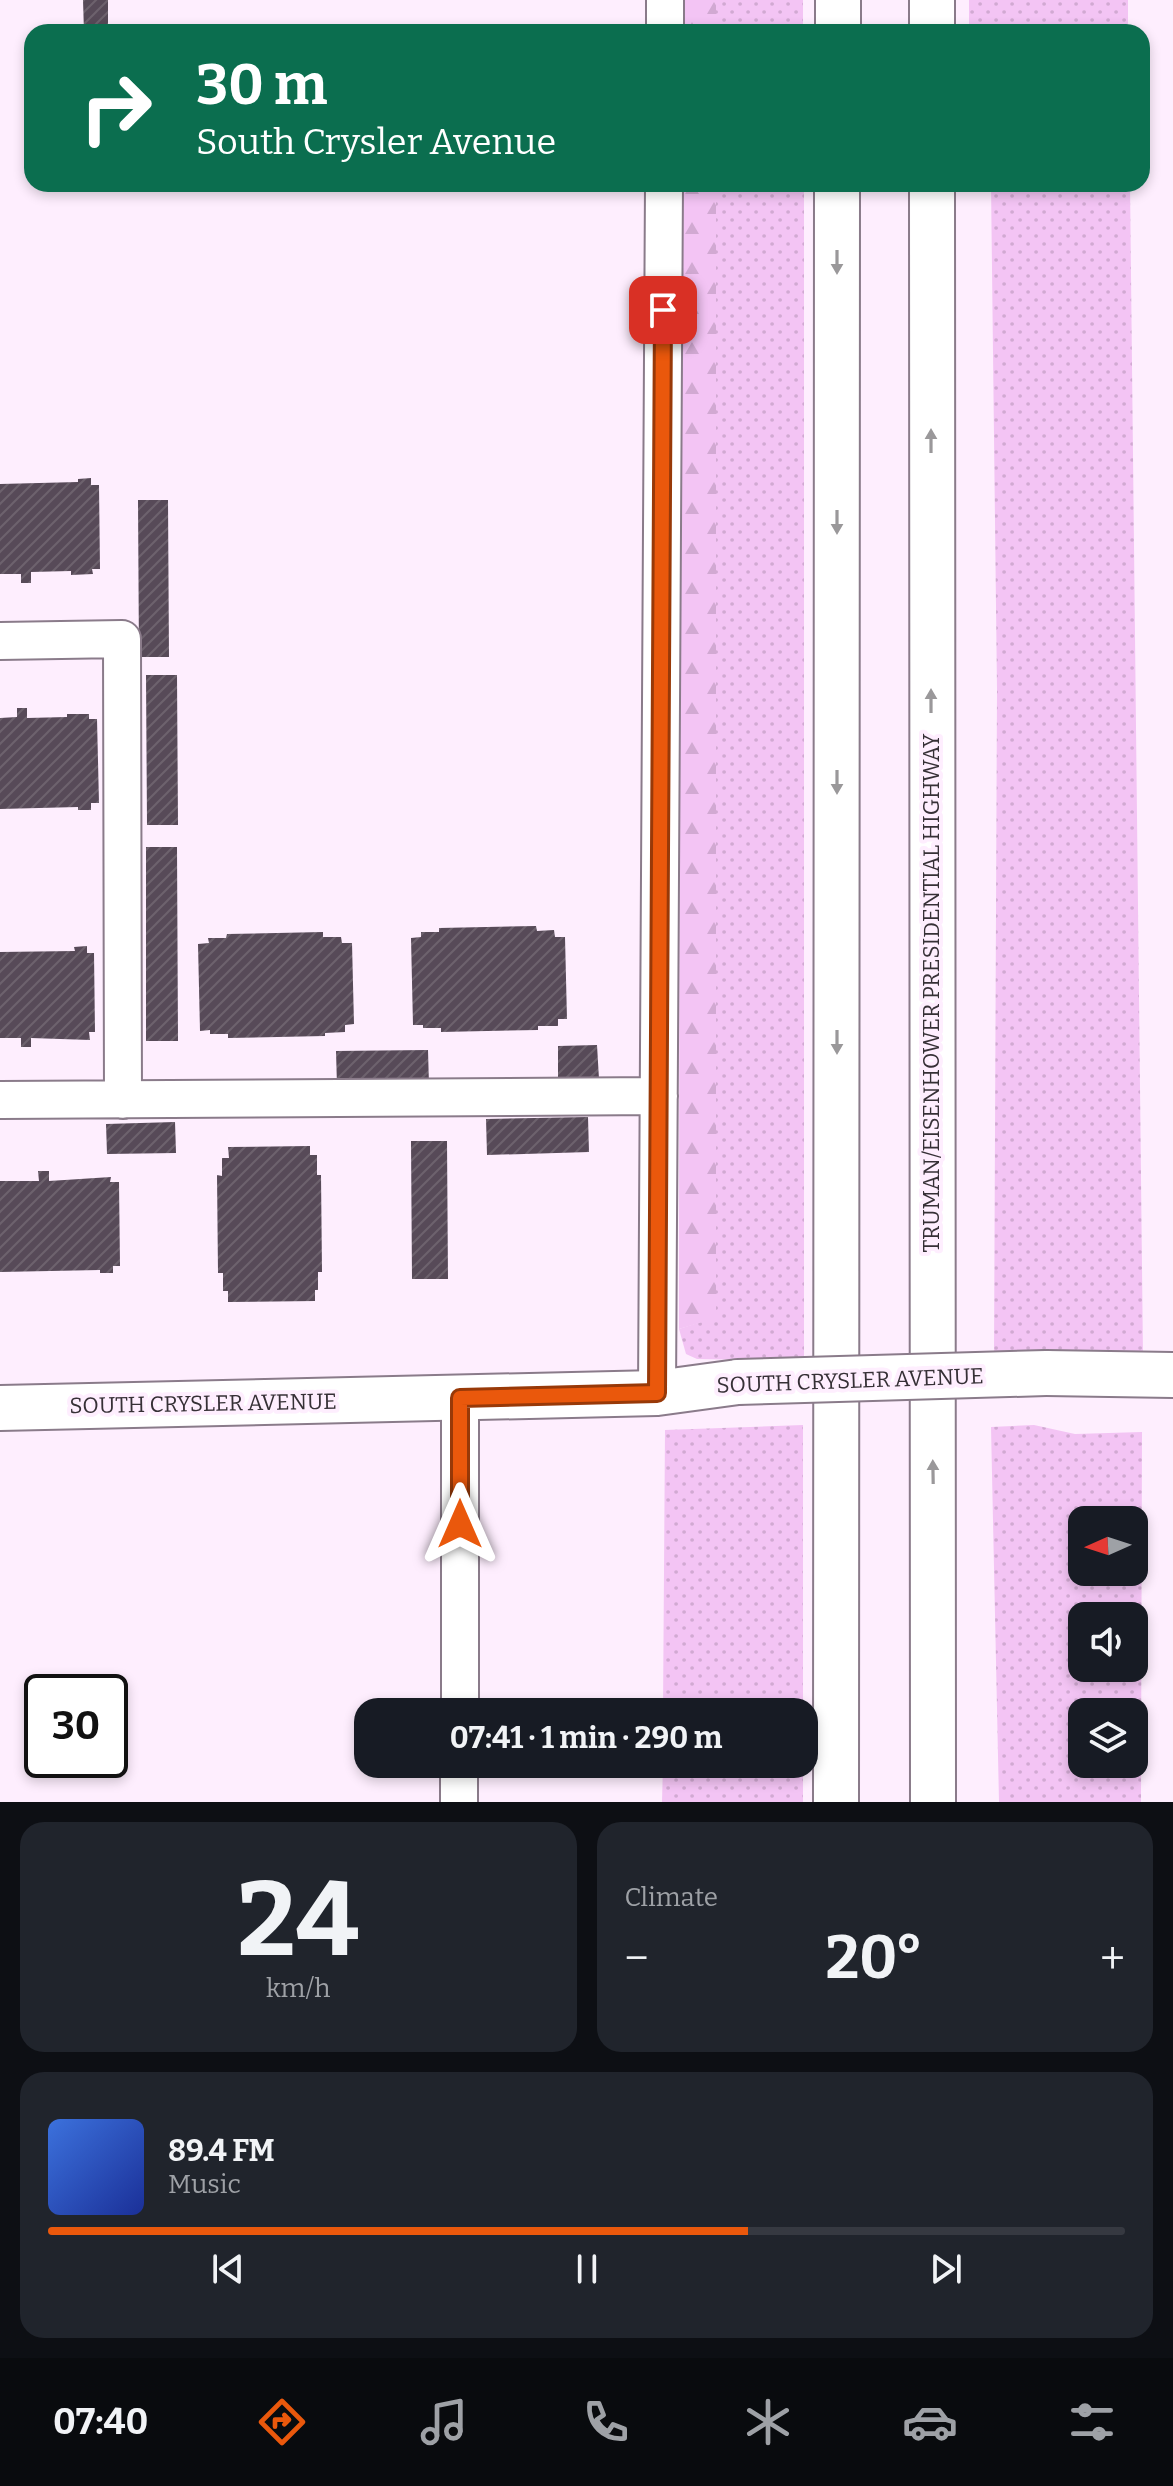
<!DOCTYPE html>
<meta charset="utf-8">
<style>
:root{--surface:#171b24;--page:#20242c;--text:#f1f3f6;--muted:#9ea1a6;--line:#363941;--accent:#ea580c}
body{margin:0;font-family:Bitter,serif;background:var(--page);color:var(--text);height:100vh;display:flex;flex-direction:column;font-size:30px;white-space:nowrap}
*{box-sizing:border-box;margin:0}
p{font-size:26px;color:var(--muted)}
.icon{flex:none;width:44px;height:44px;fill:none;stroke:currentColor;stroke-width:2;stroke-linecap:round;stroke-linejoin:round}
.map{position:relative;height:1802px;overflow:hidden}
.side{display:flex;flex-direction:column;gap:20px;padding:20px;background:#0d0f14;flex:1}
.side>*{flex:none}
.hud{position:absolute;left:24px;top:24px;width:1126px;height:168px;border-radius:24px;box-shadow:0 4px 12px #0003;background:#0b6e4f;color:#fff;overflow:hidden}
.needle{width:52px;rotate:267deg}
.buttons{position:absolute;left:1068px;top:1506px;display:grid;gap:16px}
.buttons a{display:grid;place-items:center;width:80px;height:80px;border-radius:16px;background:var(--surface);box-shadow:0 4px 12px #0003;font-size:40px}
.speed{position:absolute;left:24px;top:1674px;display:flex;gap:16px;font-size:40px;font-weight:700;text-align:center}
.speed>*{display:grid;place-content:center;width:104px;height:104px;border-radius:50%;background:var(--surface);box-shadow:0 4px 12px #0003;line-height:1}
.speed .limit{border:4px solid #111;border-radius:12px;background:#fff;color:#111}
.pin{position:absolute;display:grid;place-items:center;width:68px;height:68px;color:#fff;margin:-34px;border-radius:16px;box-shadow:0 4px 12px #0006}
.me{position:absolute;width:88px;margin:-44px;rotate:0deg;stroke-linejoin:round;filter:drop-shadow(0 0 6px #0008)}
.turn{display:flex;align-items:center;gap:28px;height:168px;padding:0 40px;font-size:36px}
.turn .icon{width:104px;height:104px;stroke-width:2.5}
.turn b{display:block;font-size:56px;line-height:68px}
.big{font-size:60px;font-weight:700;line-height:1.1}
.side .card{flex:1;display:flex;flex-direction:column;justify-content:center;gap:12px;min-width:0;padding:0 28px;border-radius:24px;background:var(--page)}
.side .dial{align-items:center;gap:0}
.dial b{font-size:104px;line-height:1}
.song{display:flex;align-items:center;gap:24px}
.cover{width:96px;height:96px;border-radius:12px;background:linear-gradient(135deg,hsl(220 70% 55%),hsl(230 70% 35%))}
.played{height:8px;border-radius:4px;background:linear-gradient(90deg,var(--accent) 65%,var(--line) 65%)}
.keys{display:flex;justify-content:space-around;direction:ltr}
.heat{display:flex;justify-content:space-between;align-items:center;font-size:44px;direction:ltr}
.side .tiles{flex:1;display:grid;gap:20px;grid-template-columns:1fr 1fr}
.card:last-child{grid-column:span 2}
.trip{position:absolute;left:354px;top:1698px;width:464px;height:80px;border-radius:24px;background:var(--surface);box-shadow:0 4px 12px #0003;font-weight:700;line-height:80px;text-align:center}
.tab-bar{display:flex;height:128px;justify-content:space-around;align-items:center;background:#090b0e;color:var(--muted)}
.tab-bar .icon{width:56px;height:56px}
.tab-bar .on{color:var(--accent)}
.tab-bar b{font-size:36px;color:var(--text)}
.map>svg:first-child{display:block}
.grass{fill:url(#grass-dots);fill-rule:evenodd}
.forest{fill:url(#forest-firs)}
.building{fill:url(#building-hatch)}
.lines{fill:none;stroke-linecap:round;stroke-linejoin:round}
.minor-casing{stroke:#8a7b8a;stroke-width:40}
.major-casing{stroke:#8a7b8a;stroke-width:48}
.highway-casing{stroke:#8a7b8a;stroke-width:48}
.minor{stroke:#fff;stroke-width:36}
.major{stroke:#fff;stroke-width:44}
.highway{stroke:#fff;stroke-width:44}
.major-bridge-casing{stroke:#8a7b8a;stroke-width:48;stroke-linecap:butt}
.major-bridge{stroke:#fff;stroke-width:44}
.oneway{fill:#9a989a}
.route-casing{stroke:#983908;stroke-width:20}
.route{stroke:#ea580c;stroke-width:14}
.labels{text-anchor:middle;stroke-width:8;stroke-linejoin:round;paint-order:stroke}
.street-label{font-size:22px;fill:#363036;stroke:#feeefe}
</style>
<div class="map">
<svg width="1173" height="1802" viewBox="0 0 1173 1802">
<defs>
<pattern id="grass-dots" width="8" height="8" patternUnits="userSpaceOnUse" patternTransform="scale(2)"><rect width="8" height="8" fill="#f3c4f4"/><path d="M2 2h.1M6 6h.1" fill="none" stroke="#d1a9d2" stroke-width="1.8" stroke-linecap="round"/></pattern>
<pattern id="forest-firs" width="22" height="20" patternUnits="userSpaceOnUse" patternTransform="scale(2)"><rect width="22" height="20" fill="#f3c4f4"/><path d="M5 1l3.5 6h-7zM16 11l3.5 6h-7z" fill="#d1a9d2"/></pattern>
<pattern id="building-hatch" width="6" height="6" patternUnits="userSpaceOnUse" patternTransform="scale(2)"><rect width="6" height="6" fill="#574a58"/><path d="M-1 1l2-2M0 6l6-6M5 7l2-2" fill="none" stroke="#6d626d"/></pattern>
</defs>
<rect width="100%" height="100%" fill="#feeefe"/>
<path class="grass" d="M716,0H803V32H716Z
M969,0H1128V32H969Z
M716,184H804V1361L697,1359L686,1354L679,1329L716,1317Z
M991,184H1130L1143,1357L994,1354L997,690Z
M803,1425V1712H663L665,1430Z
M1034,1425L1075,1434L1142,1432L1141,1802H999L991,1427ZM1134,1520V1572H1082V1520ZM1134,1616V1668H1082V1616ZM1134,1712V1764H1082V1712Z
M663,1764H803V1802H662Z"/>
<path class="forest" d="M680,0H716V32H680Z
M680,184H716V1318L679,1329Z"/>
<path class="building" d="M83,0H108V32H84Z
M91,478V485H99L100,569H92L93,574L71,575V571L31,572V583H21V574H0V484L78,482V479Z
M138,500H168L169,657H139Z
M146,675H177L178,825H147Z
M17,708H27V718L67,717V714H89V719H97L99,803H91V810H78V807L0,809V718L17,717Z
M146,847H177L178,1041H146Z
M536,926L537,931L554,930L555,937H565L567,1019H558V1026H538V1030L441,1032V1028H423V1025H413L411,938L421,937V932H439V928Z
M323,932V937H341L342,943H352L354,1024L345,1025V1032L325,1033V1036L228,1038V1034H210V1030L200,1031L198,944L209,943L208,938H226L227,934Z
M87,946V953H94L95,1032H89L90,1040L31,1038V1047H21V1038H0V952L75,951L74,947Z
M597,1045L599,1079H558V1046Z
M428,1050L429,1085L337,1086L336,1051Z
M588,1117L589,1152L487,1155L486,1119Z
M175,1122L176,1153L107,1154L106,1124Z
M411,1141H447L448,1279H412Z
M310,1146V1155H317V1175H321L322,1272H318V1290H315V1301L228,1302V1291H223V1273H218L217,1175L222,1176V1158H229L228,1147Z
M38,1171H49V1181L111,1177L110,1182H119L120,1266H113V1273H100V1270L0,1272V1181H39Z"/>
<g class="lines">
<defs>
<path id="minor" d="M665,32V0
M0,641L122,639L123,1100
M0,1100L659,1096
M657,1393L664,184
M460,1398V1712
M459,1802V1764"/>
<path id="major" d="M1046,1373L1173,1375
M0,1408L657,1393L738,1382"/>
<path id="highway" d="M838,32V0
M932,32V0
M932,184L933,1802
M836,1802L837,184"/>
</defs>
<use href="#minor" class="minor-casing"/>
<use href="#major" class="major-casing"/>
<use href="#highway" class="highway-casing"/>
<use href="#minor" class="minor"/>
<use href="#major" class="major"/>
<use href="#highway" class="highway"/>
<defs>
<path id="major-bridge" d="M738,1382L1046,1373"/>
</defs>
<use href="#major-bridge" class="major-bridge-casing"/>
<use href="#major-bridge" class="major-bridge"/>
</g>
<defs><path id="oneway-solid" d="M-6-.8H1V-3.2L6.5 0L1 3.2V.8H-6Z" transform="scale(2)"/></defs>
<g class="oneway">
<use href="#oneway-solid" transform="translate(837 262) rotate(90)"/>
<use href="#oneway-solid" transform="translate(931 441) rotate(-90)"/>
<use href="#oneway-solid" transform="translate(837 522) rotate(90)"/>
<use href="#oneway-solid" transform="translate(931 701) rotate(-90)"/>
<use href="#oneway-solid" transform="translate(837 782) rotate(90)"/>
<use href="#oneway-solid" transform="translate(837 1042) rotate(90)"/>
<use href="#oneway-solid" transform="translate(933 1472) rotate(-91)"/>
</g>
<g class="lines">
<defs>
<path id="route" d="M460,1524V1398L657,1393L663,310"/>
</defs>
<use href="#route" class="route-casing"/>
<use href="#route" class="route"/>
</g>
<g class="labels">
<g class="street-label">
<text transform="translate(931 993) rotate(-90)" y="8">TRUMAN/EISENHOWER PRESIDENTIAL HIGHWAY</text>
<text transform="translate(850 1380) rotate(-2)" y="8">SOUTH CRYSLER AVENUE</text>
<text transform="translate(203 1403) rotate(-1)" y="8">SOUTH CRYSLER AVENUE</text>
</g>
</g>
</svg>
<div class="buttons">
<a><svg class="needle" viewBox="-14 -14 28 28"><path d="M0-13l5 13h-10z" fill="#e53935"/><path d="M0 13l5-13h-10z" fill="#9ea1a6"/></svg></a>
<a><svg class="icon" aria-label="sound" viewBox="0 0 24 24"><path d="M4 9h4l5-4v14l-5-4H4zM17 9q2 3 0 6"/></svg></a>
<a><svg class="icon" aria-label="layers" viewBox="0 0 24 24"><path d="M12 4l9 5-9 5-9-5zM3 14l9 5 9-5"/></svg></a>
</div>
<div class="speed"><div class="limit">30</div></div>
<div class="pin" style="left:663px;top:310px;background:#d93025"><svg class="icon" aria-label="arrive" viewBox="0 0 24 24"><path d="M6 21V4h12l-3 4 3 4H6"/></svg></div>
<svg class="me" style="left:460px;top:1524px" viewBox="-20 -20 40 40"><path d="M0-17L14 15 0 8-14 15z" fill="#ea580c" stroke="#fff" stroke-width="4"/></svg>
<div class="trip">07:41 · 1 min · 290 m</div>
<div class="hud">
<div class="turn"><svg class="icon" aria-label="right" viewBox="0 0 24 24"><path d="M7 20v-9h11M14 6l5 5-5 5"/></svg><div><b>30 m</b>South Crysler Avenue</div></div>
</div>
</div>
<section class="side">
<div class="tiles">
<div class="card dial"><b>24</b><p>km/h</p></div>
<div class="card"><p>Climate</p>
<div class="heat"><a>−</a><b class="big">20°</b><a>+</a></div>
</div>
<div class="card">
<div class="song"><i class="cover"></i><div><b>89.4 FM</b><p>Music</p></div></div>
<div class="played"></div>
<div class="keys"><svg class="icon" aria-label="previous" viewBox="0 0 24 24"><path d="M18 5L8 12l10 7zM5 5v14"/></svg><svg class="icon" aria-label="pause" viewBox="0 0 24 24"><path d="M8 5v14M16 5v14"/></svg><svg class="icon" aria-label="next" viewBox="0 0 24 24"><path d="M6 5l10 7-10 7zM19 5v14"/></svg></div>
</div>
</div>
</section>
<nav class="tab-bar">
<b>07:40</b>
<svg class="icon on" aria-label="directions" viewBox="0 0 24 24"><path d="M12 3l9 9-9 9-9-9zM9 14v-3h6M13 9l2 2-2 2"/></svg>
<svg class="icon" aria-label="music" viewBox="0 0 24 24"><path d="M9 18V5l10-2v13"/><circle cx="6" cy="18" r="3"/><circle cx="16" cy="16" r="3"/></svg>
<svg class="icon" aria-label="phone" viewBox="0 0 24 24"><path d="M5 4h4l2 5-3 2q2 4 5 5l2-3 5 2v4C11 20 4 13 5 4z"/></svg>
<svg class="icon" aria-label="climate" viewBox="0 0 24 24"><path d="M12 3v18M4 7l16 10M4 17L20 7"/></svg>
<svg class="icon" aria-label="car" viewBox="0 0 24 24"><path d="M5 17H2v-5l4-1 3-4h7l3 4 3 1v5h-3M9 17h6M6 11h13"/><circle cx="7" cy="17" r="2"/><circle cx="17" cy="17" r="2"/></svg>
<svg class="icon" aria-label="filters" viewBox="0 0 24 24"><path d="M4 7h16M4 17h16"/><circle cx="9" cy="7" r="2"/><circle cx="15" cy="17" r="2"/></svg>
</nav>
